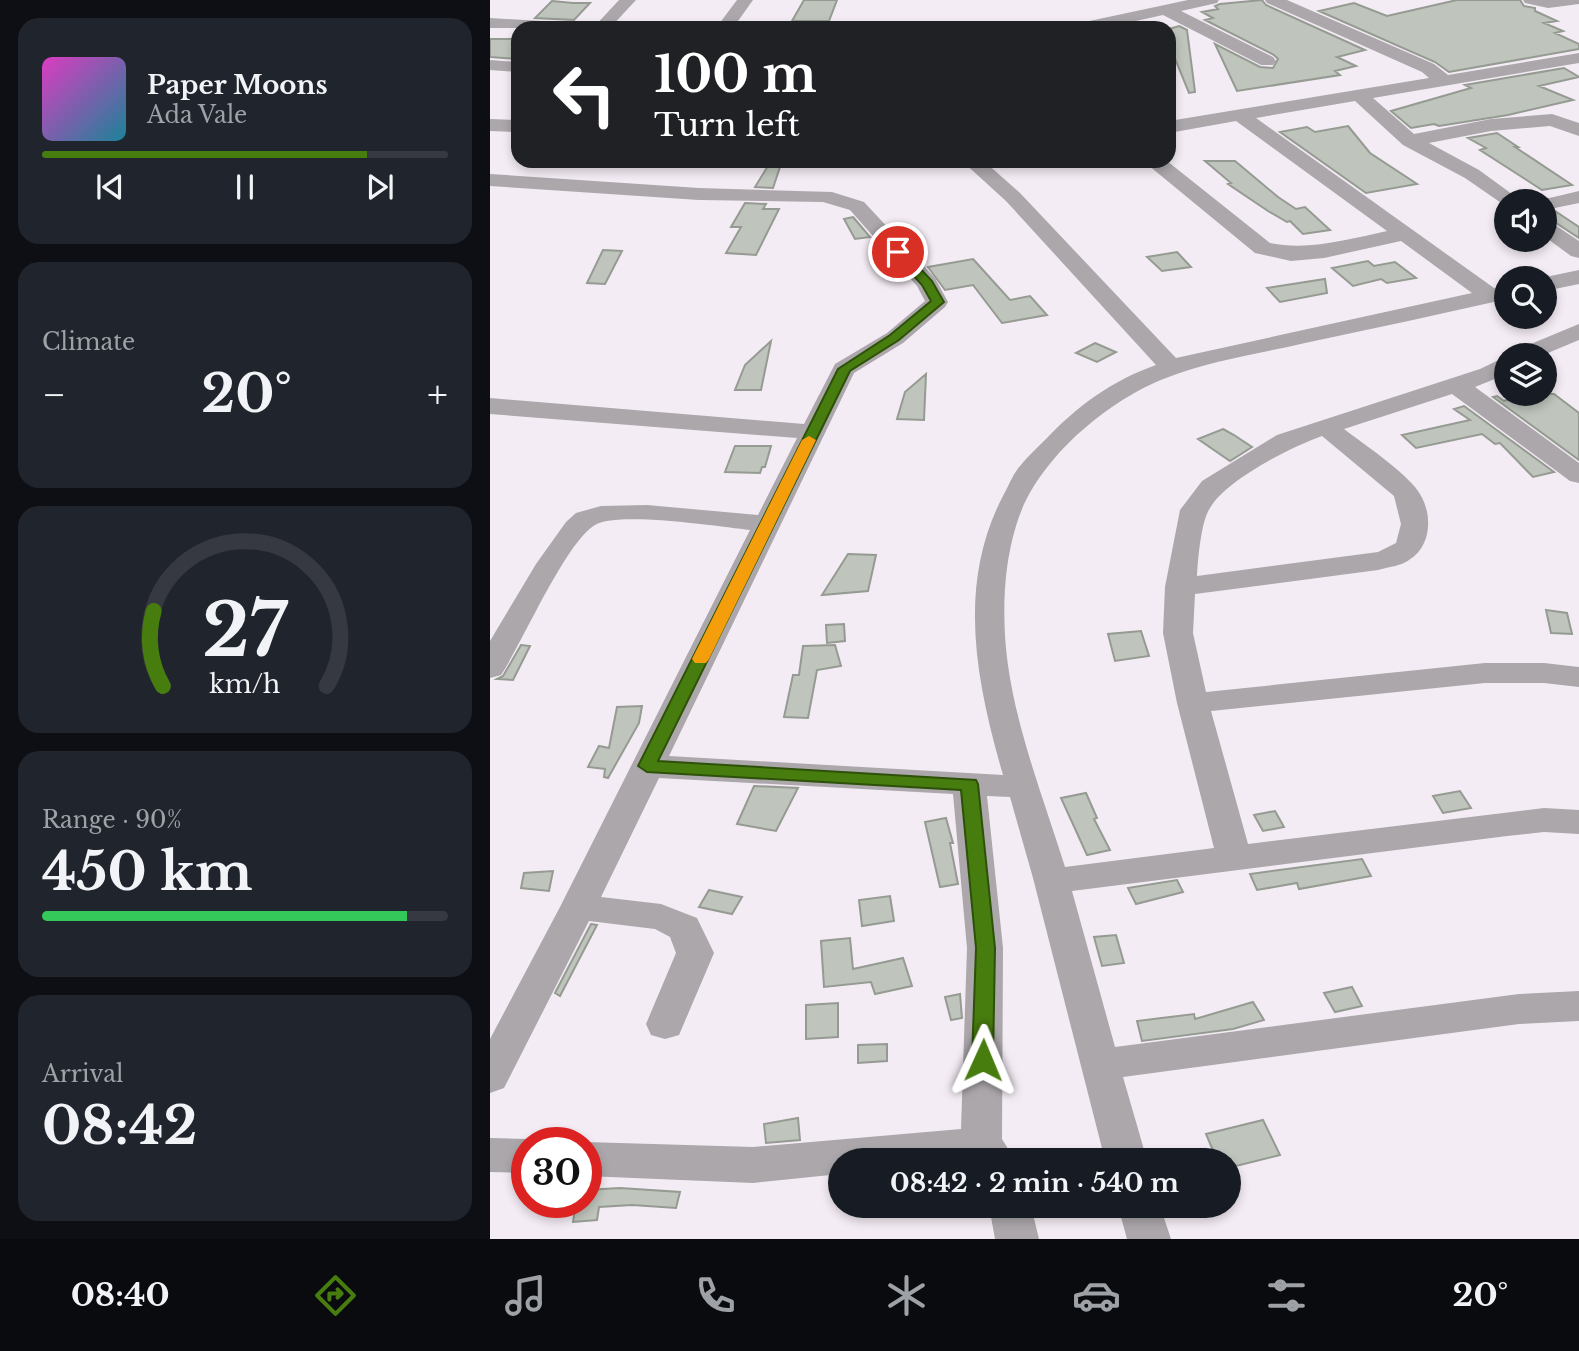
<!DOCTYPE html>
<meta charset="utf-8">
<style>
:root{--surface:#171b24;--page:#20242c;--text:#f1f3f6;--muted:#9ea1a6;--line:#363941;--accent:#477c0e}
body{margin:0;font-family:"Libre Baskerville",serif;background:var(--page);color:var(--text);height:100vh;display:flex;flex-direction:column;font-size:26px;white-space:nowrap}
*{box-sizing:border-box;margin:0}
p{font-size:23px;color:var(--muted)}
.icon{flex:none;width:38px;height:38px;fill:none;stroke:currentColor;stroke-width:2;stroke-linecap:round;stroke-linejoin:round}
.map{position:relative;flex:1;overflow:hidden}
.side{display:flex;flex-direction:column;gap:18px;padding:18px;background:#0d0f14;width:490px}
.side>*{flex:none}
.guide{position:absolute;left:21px;top:21px;width:665px;height:147px;border-radius:21px;box-shadow:0 4px 10px #0003;background:#202124;color:#fff;overflow:hidden}
.fabs{position:absolute;left:1004px;top:189px;display:grid;gap:14px}
.fabs a{display:grid;place-items:center;width:63px;height:63px;border-radius:50%;background:var(--surface);box-shadow:0 4px 10px #0003;font-size:35px}
.speed{position:absolute;left:21px;top:1127px;display:flex;gap:14px;font-size:35px;font-weight:700;text-align:center}
.speed>*{display:grid;place-content:center;width:91px;height:91px;border-radius:50%;background:var(--surface);box-shadow:0 4px 10px #0003;line-height:1}
.speed .limit{border:10px solid #d22;background:#fff;color:#111}
.pin{position:absolute;display:grid;place-items:center;width:60px;height:60px;color:#fff;margin:-30px;border:4px solid #fff;border-radius:50%;box-shadow:0 2px 7px #0007}
.me{position:absolute;width:77px;margin:-38px;rotate:1deg;stroke-linejoin:round;filter:drop-shadow(0 0 5px #0008)}
.turn{display:flex;align-items:center;gap:24px;height:147px;padding:0 28px;font-size:32px}
.turn .icon{width:91px;height:91px;stroke-width:2.5}
.turn b{display:block;font-size:49px;line-height:60px}
.big{font-size:52px;font-weight:700;line-height:1.1}
.side .tile{flex:1;display:flex;flex-direction:column;justify-content:center;gap:10px;min-width:0;padding:0 24px;border-radius:21px;background:var(--page)}
.side .dial{align-items:center;gap:0}
.dial svg{height:182px;overflow:visible;fill:none;stroke:var(--line);stroke-width:7;stroke-linecap:round;text-anchor:middle}
.dial text{fill:var(--text);stroke:none}
.song{display:flex;align-items:center;gap:21px}
.cover{width:84px;height:84px;border-radius:10px;background:linear-gradient(135deg,hsl(310 70% 55%),hsl(190 70% 35%))}
.played{height:7px;border-radius:4px;background:linear-gradient(90deg,var(--accent) 80%,var(--line) 80%)}
.keys{display:flex;justify-content:space-around;direction:ltr}
.heat{display:flex;justify-content:space-between;align-items:center;font-size:38px;direction:ltr}
.charge{height:10px;border-radius:5px;background:linear-gradient(90deg,#34c759 90%,var(--line) 0)}
.trip{position:absolute;left:338px;top:1148px;width:413px;height:70px;border-radius:35px;background:var(--surface);box-shadow:0 4px 10px #0003;font-weight:700;line-height:70px;text-align:center}
.menu{display:flex;height:112px;justify-content:space-around;align-items:center;background:#090b0e;color:var(--muted)}
.menu .icon{width:49px;height:49px}
.menu .selected{color:var(--accent)}
.menu b{font-size:32px;color:var(--text)}
main{display:flex;flex:1;min-height:0}
.map>svg:first-child{display:block}
.building{fill:#bfc5bc;stroke:#959b92;stroke-width:2}
.lines{fill:none;stroke-linecap:round;stroke-linejoin:round}
.minor{fill:#aba7ab;fill-rule:evenodd}
.route{fill:#477c0e;stroke:#2e5109;stroke-width:2}
.slow{fill:#f59e0b}
</style>
<main>
<section class="side">
<div class="tile">
<div class="song"><i class="cover"></i><div><b>Paper Moons</b><p>Ada Vale</p></div></div>
<div class="played"></div>
<div class="keys"><svg class="icon" aria-label="previous" viewBox="0 0 24 24"><path d="M18 5L8 12l10 7zM5 5v14"/></svg><svg class="icon" aria-label="pause" viewBox="0 0 24 24"><path d="M8 5v14M16 5v14"/></svg><svg class="icon" aria-label="next" viewBox="0 0 24 24"><path d="M6 5l10 7-10 7zM19 5v14"/></svg></div>
</div>
<div class="tile"><p>Climate</p>
<div class="heat"><a>−</a><b class="big">20°</b><a>+</a></div>
</div>
<div class="tile dial"><svg viewBox="0 0 100 80">
<path d="M14 69A42 42 0 1 1 86 69"/>
<path d="M14 69A42 42 0 0 1 10 36" stroke="#477c0e"/>
<text x="50" y="56" font-size="32" font-weight="700">27</text>
<text x="50" y="72" font-size="11">km/h</text>
</svg></div>
<div class="tile"><p>Range · 90%</p><b class="big">450 km</b><div class="charge"></div></div>
<div class="tile"><p>Arrival</p><b class="big">08:42</b></div>
</section>
<div class="map">
<svg width="1089" height="1239" viewBox="0 0 1089 1239">
<rect width="100%" height="100%" fill="#f4ecf4"/>
<path class="building" d="M314,0H347L339,21H302Z
M772,0L776,5L875,50L847,57L866,66L845,71L850,75L747,91L725,44L770,67L783,68L788,59L784,55L715,20L723,18L712,12L728,9L725,6L730,4Z
M967,0H1030L1034,6L1045,8V11L1067,21L1054,23L1073,31L1065,33L1089,44V49L959,72L945,62L829,11L864,3L897,16Z
M62,1L83,3H100L84,20L45,18Z
M689,26L697,30L705,92L699,93L679,44V29Z
M0,39H28V59L0,57Z
M1074,68L1089,77L1049,86L1083,100L1018,115L949,126L944,124L921,128L901,111L981,88L975,85Z
M858,126L880,153L927,184L876,193L790,132L817,127L825,132Z
M1007,133L1028,147H1025L1082,185L1052,190L990,150L996,148L978,138Z
M281,161H292L283,188L265,187Z
M715,161H745L788,197L806,209L815,207L840,230L813,234L800,221L797,222L778,211L738,184L741,183Z
M255,203L276,204L273,209H289L266,255L236,253L251,227H241Z
M1065,211L1089,227V238L1063,221L1055,219V213Z
M363,217L380,237L365,239L354,219Z
M113,250L132,251L115,284L97,283Z
M687,252L701,267L672,271L657,257Z
M483,259L520,300L540,296L557,315L512,323L483,285L455,290L438,267Z
M878,261L884,266L905,262L926,278L897,283L891,279L863,286L842,268Z
M835,279L837,293L790,302L777,288Z
M281,341L271,390H245L255,365Z
M605,343L626,352L607,362L586,353Z
M436,374L434,420L407,419L415,392Z
M1032,394H1064L1089,413V460L1003,397L1007,396L1014,401Z
M974,406L1064,472L1043,477L1010,443L1005,444L992,434L926,448L912,435L980,420L964,409Z
M733,429L744,435L762,447L740,461L708,439Z
M245,446H281L275,467H272L270,473L235,472Z
M358,554L386,555L378,591L332,595Z
M1056,610L1077,613L1082,634L1061,633Z
M354,624L355,641L337,643L336,625Z
M651,631L659,656L625,661L618,634Z
M31,645L40,646L23,680L7,679L13,676Z
M345,645L351,666L327,670L318,718L294,717L303,675H309L313,646Z
M152,706L149,723L118,778L114,777L115,769L98,767L109,746L119,748L127,707Z
M264,786L308,788L286,831L247,824Z
M970,791L981,808L953,813L943,796Z
M596,793L607,818L604,819L620,850L597,855L571,798Z
M785,811L794,827L773,831L764,815Z
M456,818L463,843H460L468,884L450,887L435,822Z
M872,859L881,876L809,889L807,883L767,890L760,874Z
M63,871L59,891L31,888L34,873Z
M687,880L693,892L646,904L638,888Z
M219,890L252,897L242,914L209,907Z
M400,896L404,921L372,926L369,900Z
M101,924L107,925L70,996L65,993Z
M626,935L634,963L612,966L604,937Z
M360,938L363,969L413,958L422,986L385,994L381,982L334,987L331,941Z
M862,987L872,1006L845,1012L834,993Z
M470,994L472,1018L461,1020L455,997Z
M763,1002L774,1020L743,1029L652,1041L647,1021L704,1014L705,1019Z
M348,1003V1037L316,1039V1005Z
M397,1044V1061L368,1063V1045Z
M308,1118L310,1140L276,1143L274,1124Z
M773,1120L790,1155L738,1168V1160H727L716,1134Z
M130,1188L190,1192L186,1208L142,1205L109,1207L107,1220L83,1222L86,1202H96V1190Z"/>
<g class="lines">
<path class="minor" d="M129,0H146L120,28H103Z
M247,0H263L243,28H226Z
M698,0H729L727,3L691,11L783,57L786,61L783,65H771L673,15L614,28H582L590,23Z
M775,0H797L944,64L958,75L1089,53V63L883,98L924,134L1001,119L1062,114L1089,123V136L1060,126L1001,131L939,143L989,170L1026,197L1029,201H1017V207L975,178L913,145L865,101L766,118L1004,288L1017,285V299C950,314 882,329 815,343C769,354 721,360 676,378C616,401 544,462 526,526C515,562 513,599 515,636C520,715 552,793 575,867L724,848L687,703L673,633L675,587L690,510L712,481L787,435L990,369L1017,356V374L985,387L1089,463V483L1080,481L962,394L854,429C876,446 907,466 925,487C943,508 944,545 919,560C911,566 898,567 888,570L705,594L703,633L716,692L995,663H1054L1089,667V687L1054,683H995L721,711L758,844L1054,808L1089,810V834L1054,832L1017,836L582,891L625,1047L1029,994L1089,991V1021L1029,1024L633,1077L657,1160H615L543,878L520,797L497,796L513,948L512,1139L525,1160H350V1174L263,1183L96,1176V1143H93L96,1142L263,1147L471,1129L477,948L463,794L169,778L111,897L171,904L207,918L224,953L189,1035L175,1039L161,1035L156,1024L186,953L180,937L165,929L99,921L14,1088L0,1093V1039L70,907L260,530C230,527 129,511 105,525C75,543 33,642 11,675L0,678V641L46,564L76,522L86,513L111,506L157,505L268,515L307,438L0,414V398L314,424L345,364L397,333L435,301L427,286L360,210L333,202L209,200L0,186V174L209,188L342,192L374,202L445,278L458,302L455,307L413,343L364,373L179,756L513,775C486,681 466,584 514,494C519,485 523,474 530,466C538,456 547,448 556,439C587,406 623,380 666,365L516,201L472,161H494L530,193L686,358L982,293L911,241L834,258L801,261L765,253L658,165L655,161H677L780,243C820,251 859,239 897,231L746,121L679,133V121L939,78L932,72L777,3ZM832,436L904,496L911,524L906,543L888,552L707,576C708,559 711,521 720,508C736,480 801,447 832,436Z
M1033,0H1089V4L1058,8L1035,3Z
M0,18L85,23L93,28H0Z
M0,60L28,62V72L0,70Z
M0,119L28,120V132L0,131Z
M1089,191V203L1055,210V201H1047Z
M1055,221L1062,223L1089,241V258L1081,256L1055,237Z
M1089,270V284L1055,291V278H1051Z
M1089,324V340L1053,355H1022L1026,350Z
M0,1138L37,1139L49,1143H37V1173L0,1172Z
M499,1206H541L549,1239H505Z
M628,1206H670L681,1239H637Z"/>
</g>
<path class="route" d="M404,250H413L442,281L454,302L409,340L360,371L168,761L486,780L488,784L505,948L503,1060L500,1066L493,1069L485,1066L482,1060L486,948L471,790L157,772L148,766L348,369L400,335L441,301L432,285L404,254Z"/>
<path class="slow" d="M319,436L326,440L219,659L216,663H205L202,659L312,440Z"/>
</svg>
<div class="fabs">
<a><svg class="icon" aria-label="sound" viewBox="0 0 24 24"><path d="M4 9h4l5-4v14l-5-4H4zM17 9q2 3 0 6"/></svg></a>
<a><svg class="icon" aria-label="search" viewBox="0 0 24 24"><circle cx="10" cy="10" r="6"/><path d="M15 15l6 6"/></svg></a>
<a><svg class="icon" aria-label="layers" viewBox="0 0 24 24"><path d="M12 4l9 5-9 5-9-5zM3 14l9 5 9-5"/></svg></a>
</div>
<div class="speed"><div class="limit">30</div></div>
<div class="pin" style="left:408px;top:252px;background:#d93025"><svg class="icon" aria-label="arrive" viewBox="0 0 24 24"><path d="M6 21V4h12l-3 4 3 4H6"/></svg></div>
<svg class="me" style="left:493px;top:1060px" viewBox="-20 -20 40 40"><path d="M0-17L14 15 0 8-14 15z" fill="#477c0e" stroke="#fff" stroke-width="4"/></svg>
<div class="trip">08:42 · 2 min · 540 m</div>
<div class="guide">
<div class="turn"><svg class="icon" aria-label="left" viewBox="0 0 24 24"><path d="M17 20v-9H6M10 6l-5 5 5 5"/></svg><div><b>100 m</b>Turn left</div></div>
</div>
</div>
</main>
<nav class="menu">
<b>08:40</b>
<svg class="icon selected" aria-label="directions" viewBox="0 0 24 24"><path d="M12 3l9 9-9 9-9-9zM9 14v-3h6M13 9l2 2-2 2"/></svg>
<svg class="icon" aria-label="music" viewBox="0 0 24 24"><path d="M9 18V5l10-2v13"/><circle cx="6" cy="18" r="3"/><circle cx="16" cy="16" r="3"/></svg>
<svg class="icon" aria-label="phone" viewBox="0 0 24 24"><path d="M5 4h4l2 5-3 2q2 4 5 5l2-3 5 2v4C11 20 4 13 5 4z"/></svg>
<svg class="icon" aria-label="climate" viewBox="0 0 24 24"><path d="M12 3v18M4 7l16 10M4 17L20 7"/></svg>
<svg class="icon" aria-label="car" viewBox="0 0 24 24"><path d="M5 17H2v-5l4-1 3-4h7l3 4 3 1v5h-3M9 17h6M6 11h13"/><circle cx="7" cy="17" r="2"/><circle cx="17" cy="17" r="2"/></svg>
<svg class="icon" aria-label="filters" viewBox="0 0 24 24"><path d="M4 7h16M4 17h16"/><circle cx="9" cy="7" r="2"/><circle cx="15" cy="17" r="2"/></svg>
<b>20°</b>
</nav>
